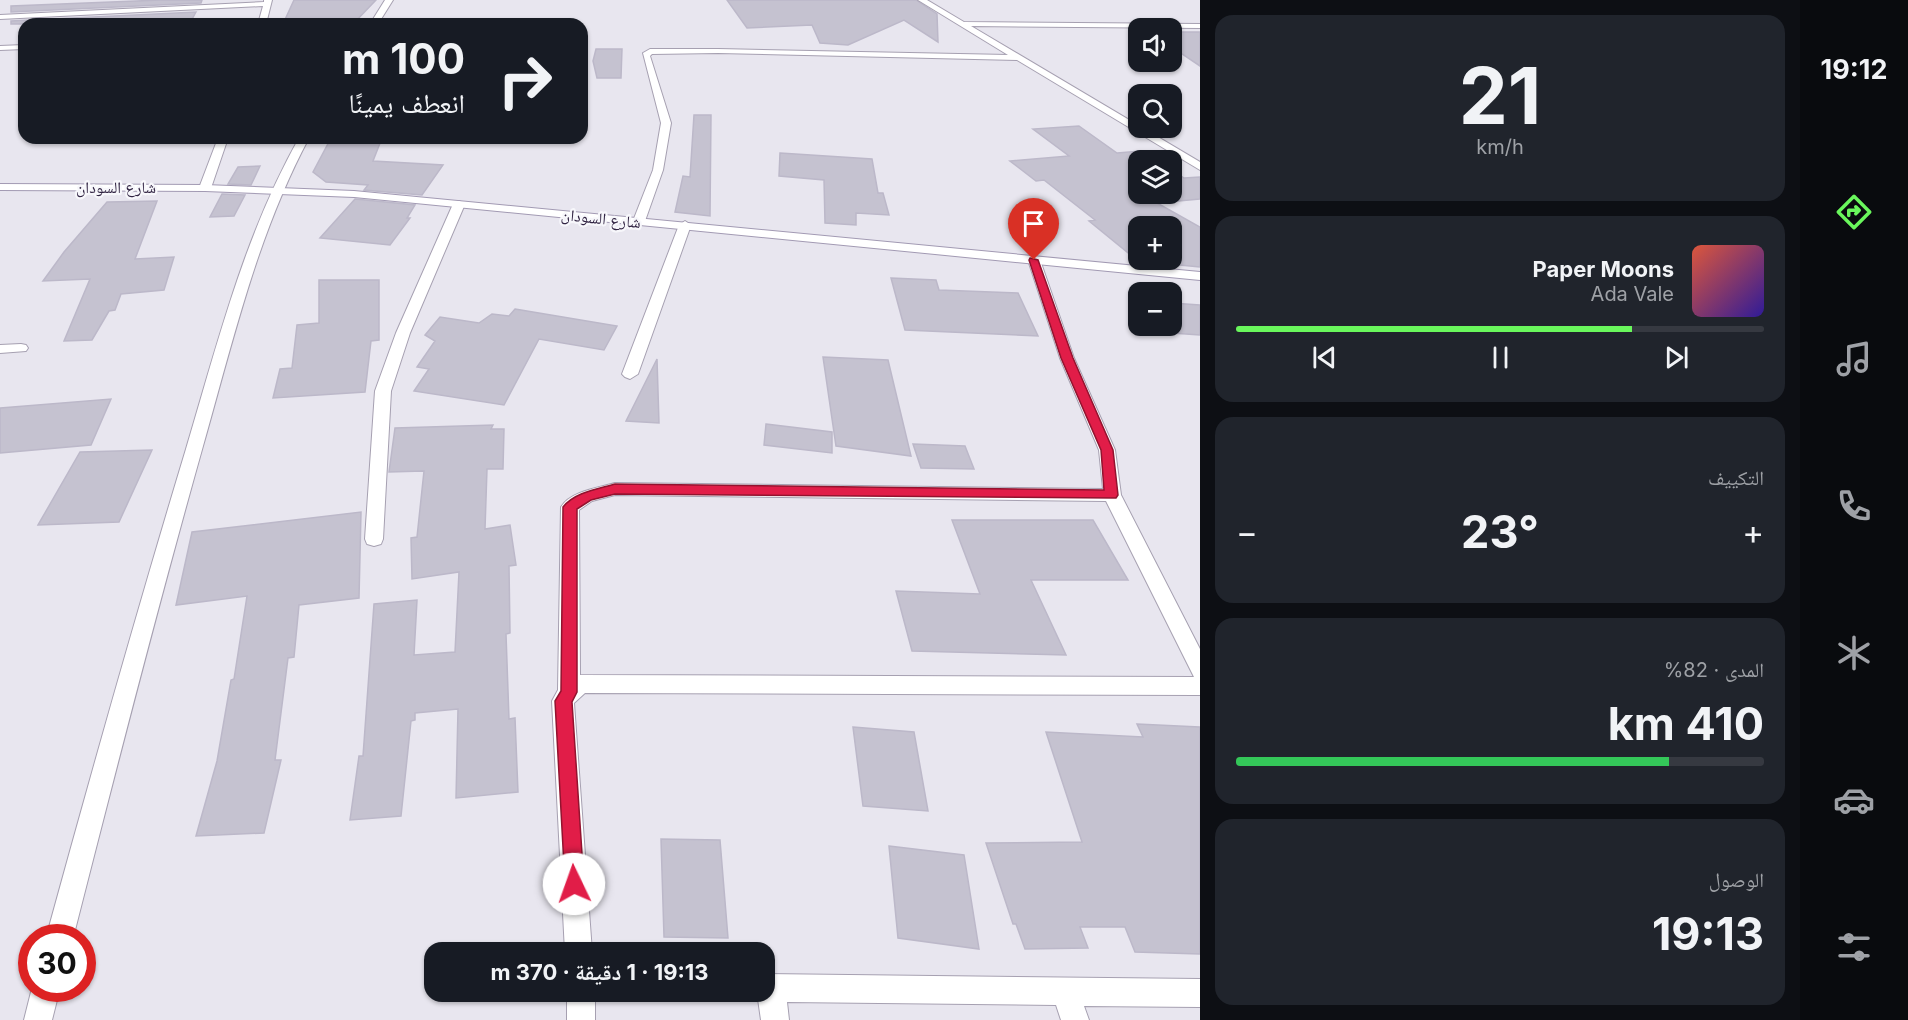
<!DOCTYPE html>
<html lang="ar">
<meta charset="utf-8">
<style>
:root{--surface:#171b24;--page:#20242c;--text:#f1f3f6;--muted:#9ea1a6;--line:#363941;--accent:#69f75c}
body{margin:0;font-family:Inter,"Noto Naskh Arabic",sans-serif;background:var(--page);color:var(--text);direction:rtl;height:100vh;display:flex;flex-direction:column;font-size:22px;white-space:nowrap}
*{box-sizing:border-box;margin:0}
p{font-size:20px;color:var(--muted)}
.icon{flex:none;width:33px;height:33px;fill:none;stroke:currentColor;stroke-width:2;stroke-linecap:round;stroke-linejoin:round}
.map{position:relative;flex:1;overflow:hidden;direction:ltr}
.side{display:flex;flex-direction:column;gap:15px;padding:15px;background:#0d0f14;width:600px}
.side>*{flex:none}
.top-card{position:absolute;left:18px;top:18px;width:570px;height:126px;border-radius:18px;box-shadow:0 2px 4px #0004;direction:rtl;background:#171b24;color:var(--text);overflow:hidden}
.controls{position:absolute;left:1128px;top:18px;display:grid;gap:12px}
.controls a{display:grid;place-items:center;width:54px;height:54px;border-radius:12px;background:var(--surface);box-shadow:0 2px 4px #0004;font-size:30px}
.speed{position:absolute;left:18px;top:924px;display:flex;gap:12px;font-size:30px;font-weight:700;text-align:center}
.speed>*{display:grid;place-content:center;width:78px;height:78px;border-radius:50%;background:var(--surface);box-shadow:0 2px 4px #0004;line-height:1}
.speed .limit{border:9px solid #d22;background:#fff;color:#111}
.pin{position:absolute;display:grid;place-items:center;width:51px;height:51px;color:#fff;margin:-62px -26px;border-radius:50% 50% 50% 0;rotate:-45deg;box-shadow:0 0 6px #0007}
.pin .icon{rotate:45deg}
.me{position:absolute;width:66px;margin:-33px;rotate:357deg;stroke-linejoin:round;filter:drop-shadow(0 0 4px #0008)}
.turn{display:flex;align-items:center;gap:21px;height:126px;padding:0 24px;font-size:27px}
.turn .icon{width:78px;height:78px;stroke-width:2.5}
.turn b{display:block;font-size:42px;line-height:51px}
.big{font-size:45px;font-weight:700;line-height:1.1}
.side .widget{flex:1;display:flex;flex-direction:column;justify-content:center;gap:9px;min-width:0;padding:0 21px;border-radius:18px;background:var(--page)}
.side .dial{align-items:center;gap:0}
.dial b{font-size:78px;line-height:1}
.song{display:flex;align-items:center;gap:18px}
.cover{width:72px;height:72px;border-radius:9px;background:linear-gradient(135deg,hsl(10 70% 55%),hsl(250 70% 35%))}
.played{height:6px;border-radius:3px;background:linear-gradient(90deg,var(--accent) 75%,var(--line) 75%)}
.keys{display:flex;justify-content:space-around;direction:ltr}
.heat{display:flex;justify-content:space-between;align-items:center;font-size:33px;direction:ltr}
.charge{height:9px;border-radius:4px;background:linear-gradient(90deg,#34c759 82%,var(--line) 0)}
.trip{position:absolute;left:424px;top:942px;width:351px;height:60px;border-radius:18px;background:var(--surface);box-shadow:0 2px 4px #0004;font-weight:700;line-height:60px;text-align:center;direction:rtl}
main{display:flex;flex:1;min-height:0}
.tab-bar{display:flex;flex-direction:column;width:108px;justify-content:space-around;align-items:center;background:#090b0e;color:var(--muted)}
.tab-bar .icon{width:42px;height:42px}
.tab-bar .on{color:var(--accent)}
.tab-bar b{font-size:27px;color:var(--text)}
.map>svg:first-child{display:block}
.building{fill:#c5c2d0;stroke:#bcb8c9;stroke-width:1.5;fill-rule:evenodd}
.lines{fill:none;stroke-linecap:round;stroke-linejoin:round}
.street-casing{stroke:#a6a0b1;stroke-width:2}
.secondary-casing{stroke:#a29ab3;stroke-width:2}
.street{fill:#fff;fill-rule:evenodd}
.secondary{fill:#fff;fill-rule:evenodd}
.route{fill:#e11d48;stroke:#92132f;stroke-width:1.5}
.labels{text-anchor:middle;stroke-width:4.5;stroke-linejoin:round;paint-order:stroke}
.far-street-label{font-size:16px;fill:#302342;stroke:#f7f7fb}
</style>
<main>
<nav class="tab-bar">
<b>19:12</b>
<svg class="icon on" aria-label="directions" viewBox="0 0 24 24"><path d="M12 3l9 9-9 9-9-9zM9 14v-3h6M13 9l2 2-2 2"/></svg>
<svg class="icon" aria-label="music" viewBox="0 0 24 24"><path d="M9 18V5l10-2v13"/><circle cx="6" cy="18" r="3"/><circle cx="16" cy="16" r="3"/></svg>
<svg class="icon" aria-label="phone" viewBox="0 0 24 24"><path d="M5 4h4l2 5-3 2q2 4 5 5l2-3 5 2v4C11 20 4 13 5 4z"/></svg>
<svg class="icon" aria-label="climate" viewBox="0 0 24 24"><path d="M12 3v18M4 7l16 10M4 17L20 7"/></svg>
<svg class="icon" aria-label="car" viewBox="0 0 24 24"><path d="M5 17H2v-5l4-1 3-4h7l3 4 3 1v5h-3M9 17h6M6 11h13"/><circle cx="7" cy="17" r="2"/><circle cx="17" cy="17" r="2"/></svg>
<svg class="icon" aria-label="filters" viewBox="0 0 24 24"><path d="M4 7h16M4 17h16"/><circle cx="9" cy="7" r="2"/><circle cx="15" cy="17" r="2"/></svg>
</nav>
<section class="side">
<div class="widget dial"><b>21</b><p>km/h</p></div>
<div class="widget">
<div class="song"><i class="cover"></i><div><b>Paper Moons</b><p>Ada Vale</p></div></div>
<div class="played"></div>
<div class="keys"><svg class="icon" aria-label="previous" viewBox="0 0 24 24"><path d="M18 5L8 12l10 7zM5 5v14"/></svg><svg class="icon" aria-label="pause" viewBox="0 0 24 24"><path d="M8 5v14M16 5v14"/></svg><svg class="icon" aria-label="next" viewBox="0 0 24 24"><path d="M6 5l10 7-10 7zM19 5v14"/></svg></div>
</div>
<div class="widget"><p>التكييف</p>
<div class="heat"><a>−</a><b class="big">23°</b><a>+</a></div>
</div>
<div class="widget"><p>المدى · 82%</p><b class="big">410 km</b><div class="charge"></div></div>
<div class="widget"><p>الوصول</p><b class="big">19:13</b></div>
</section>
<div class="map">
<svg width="1200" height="1020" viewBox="0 0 1200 1020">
<rect width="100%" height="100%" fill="#e8e6ef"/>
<path class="building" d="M161,0H202L201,3L11,12V6Z
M294,0H376L353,24H283Z
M727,0H916L937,14L938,42L904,20L848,45L820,43L812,25L747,28Z
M196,12L191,21L157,24H11V21Z
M1172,32H1200V66L1172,47Z
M596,49H622L621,78H597L593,61Z
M694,115H711L710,216L675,212L683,176L690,177Z
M1079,126L1117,153L1141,151L1156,160H1138V194H1172V170L1184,178L1200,177V199L1157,203L1200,227V267L1138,261L1089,221L1095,220L1044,180L1036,181L1010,161L1069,156L1033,129ZM1138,226H1172V260H1138Z
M331,138H382L373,161L443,165L422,195L364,190L368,185L326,182L313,172Z
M780,153L872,159L878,193H883L889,215L856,213V225L825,223L824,180L779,176Z
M260,166L251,185L228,184L238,167Z
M222,194L245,195L234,216L210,217Z
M355,199L415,205L407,218H410L390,245L320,238Z
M157,201L135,259L174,257L164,290L121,294L115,310L109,311L92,340L64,341L90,279L43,281L64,252L107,202Z
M891,278L936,280L939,290L1018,293L1038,336L905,330Z
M319,280H379V340L371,341L365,392L273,398L280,369L292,368L297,325L319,323Z
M1172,303L1200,305V335L1172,333Z
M515,309L617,326L604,350L539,339L504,405L414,391L429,369L417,367L435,341L425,335L440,317L479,323L492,314L509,316Z
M823,357L888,360L911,456L836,446Z
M657,359L659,423L626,421Z
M111,399L91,445L0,453V408Z
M766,424L832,432V453L764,445Z
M493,425L491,429H504L503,469H487L485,529L510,525L516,565L509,566L510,633L506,634L509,719L515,718L518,792L456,798L458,709L415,713V720L411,721L401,816L350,820L359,756H363L374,604L417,600L414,655L455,652L459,572L412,579L411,538L417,537L424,471L389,472L395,428Z
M913,444L965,446L974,469L921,468Z
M152,450L119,522L38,525L80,452Z
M361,512L359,598L299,605L294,657L288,658L275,760H281L264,833L196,836L217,761L231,680L234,679L247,596L176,605L192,532Z
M952,520H1093L1128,580H1031L1066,655L912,651L896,591L980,594Z
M1137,724L1200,727V954L1135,952L1125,927H1080L1088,948L1025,949L1016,924H1013L986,843L1082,842L1046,732L1143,737Z
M853,727L914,732L928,811L863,806Z
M661,839L720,840L728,938L664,937Z
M889,846L964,855L979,949L898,938Z"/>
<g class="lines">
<defs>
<path id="street" d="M264,0H272L266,24H258L263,6L0,19V15L264,2Z
M385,0H393L378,24H370Z
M918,0H927L964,22L1200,24V28L971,26L1200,162V170L1017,60L718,53L652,54L650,56L671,123L663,170L645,221L639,225L635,224L633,221L653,170L661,123L643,53L650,49H718L1008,55Z
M24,45V49L0,50V46Z
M218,138H228L211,188L205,191L201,190L199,188Z
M299,138H309C257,235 233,341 203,446C157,609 115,773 73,938H46C91,774 137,611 186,449C218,342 244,236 299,138Z
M459,201L465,204L410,333L391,391L383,539L381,544L374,546L367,544L365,539L375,391L396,333L453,204Z
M685,221L691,225L638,374L630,379L625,377L622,374L679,225Z
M1034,256L1040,260L1074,358L1115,450L1121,495L1200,649V695L585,693L574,703L592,952H565L552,701L558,690L561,507C571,491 598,488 615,483L1103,489L1099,450L1060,358L1028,260ZM615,495L1106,501L1194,677L580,675L579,510L592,501Z
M21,344L26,345L28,348L26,351L0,353V345Z
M765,974L1200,979V1007L1084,1006L1089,1020H1061L1056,1005L787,1002L789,1020H761L758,999L752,992H765Z
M32,988H60L52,1020H24Z
M567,992H595V1020H567Z"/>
<path id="secondary" d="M0,184L205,185L354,191L1200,272V280L354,197L205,191L0,190Z"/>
</defs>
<use href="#street" class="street-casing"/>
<use href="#secondary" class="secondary-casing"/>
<use href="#street" class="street"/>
<use href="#secondary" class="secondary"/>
</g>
<path class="route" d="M1030,258L1038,260L1073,358L1113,450L1118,495L1116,498L615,494L591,500L577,509V692L572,702L584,884L581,891L574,894L567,891L565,884L555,701L561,691L563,507C575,492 598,489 615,484L1104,490L1101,450L1061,358L1029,260Z"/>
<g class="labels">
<g class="far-street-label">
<text x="116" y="193">شارع السودان</text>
<text transform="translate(601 218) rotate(6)" y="6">شارع السودان</text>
</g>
</g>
</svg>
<div class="controls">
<a><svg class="icon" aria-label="sound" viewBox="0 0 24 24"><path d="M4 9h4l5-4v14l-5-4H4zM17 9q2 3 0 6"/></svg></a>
<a><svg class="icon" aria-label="search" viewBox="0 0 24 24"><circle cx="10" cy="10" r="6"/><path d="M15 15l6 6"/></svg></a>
<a><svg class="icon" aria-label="layers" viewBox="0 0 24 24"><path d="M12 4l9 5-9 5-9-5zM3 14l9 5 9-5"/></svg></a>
<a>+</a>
<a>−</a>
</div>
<div class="speed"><div class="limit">30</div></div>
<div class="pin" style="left:1034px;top:260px;background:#d93025"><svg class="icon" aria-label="arrive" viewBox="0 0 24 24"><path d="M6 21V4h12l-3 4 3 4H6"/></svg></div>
<svg class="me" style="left:574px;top:884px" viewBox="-20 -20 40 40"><circle r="19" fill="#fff"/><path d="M0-13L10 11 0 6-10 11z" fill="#e11d48"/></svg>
<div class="trip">19:13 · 1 دقيقة · 370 m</div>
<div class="top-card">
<div class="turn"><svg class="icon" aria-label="right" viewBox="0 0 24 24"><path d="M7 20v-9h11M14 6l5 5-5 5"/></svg><div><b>100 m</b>انعطف يمينًا</div></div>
</div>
</div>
</main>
